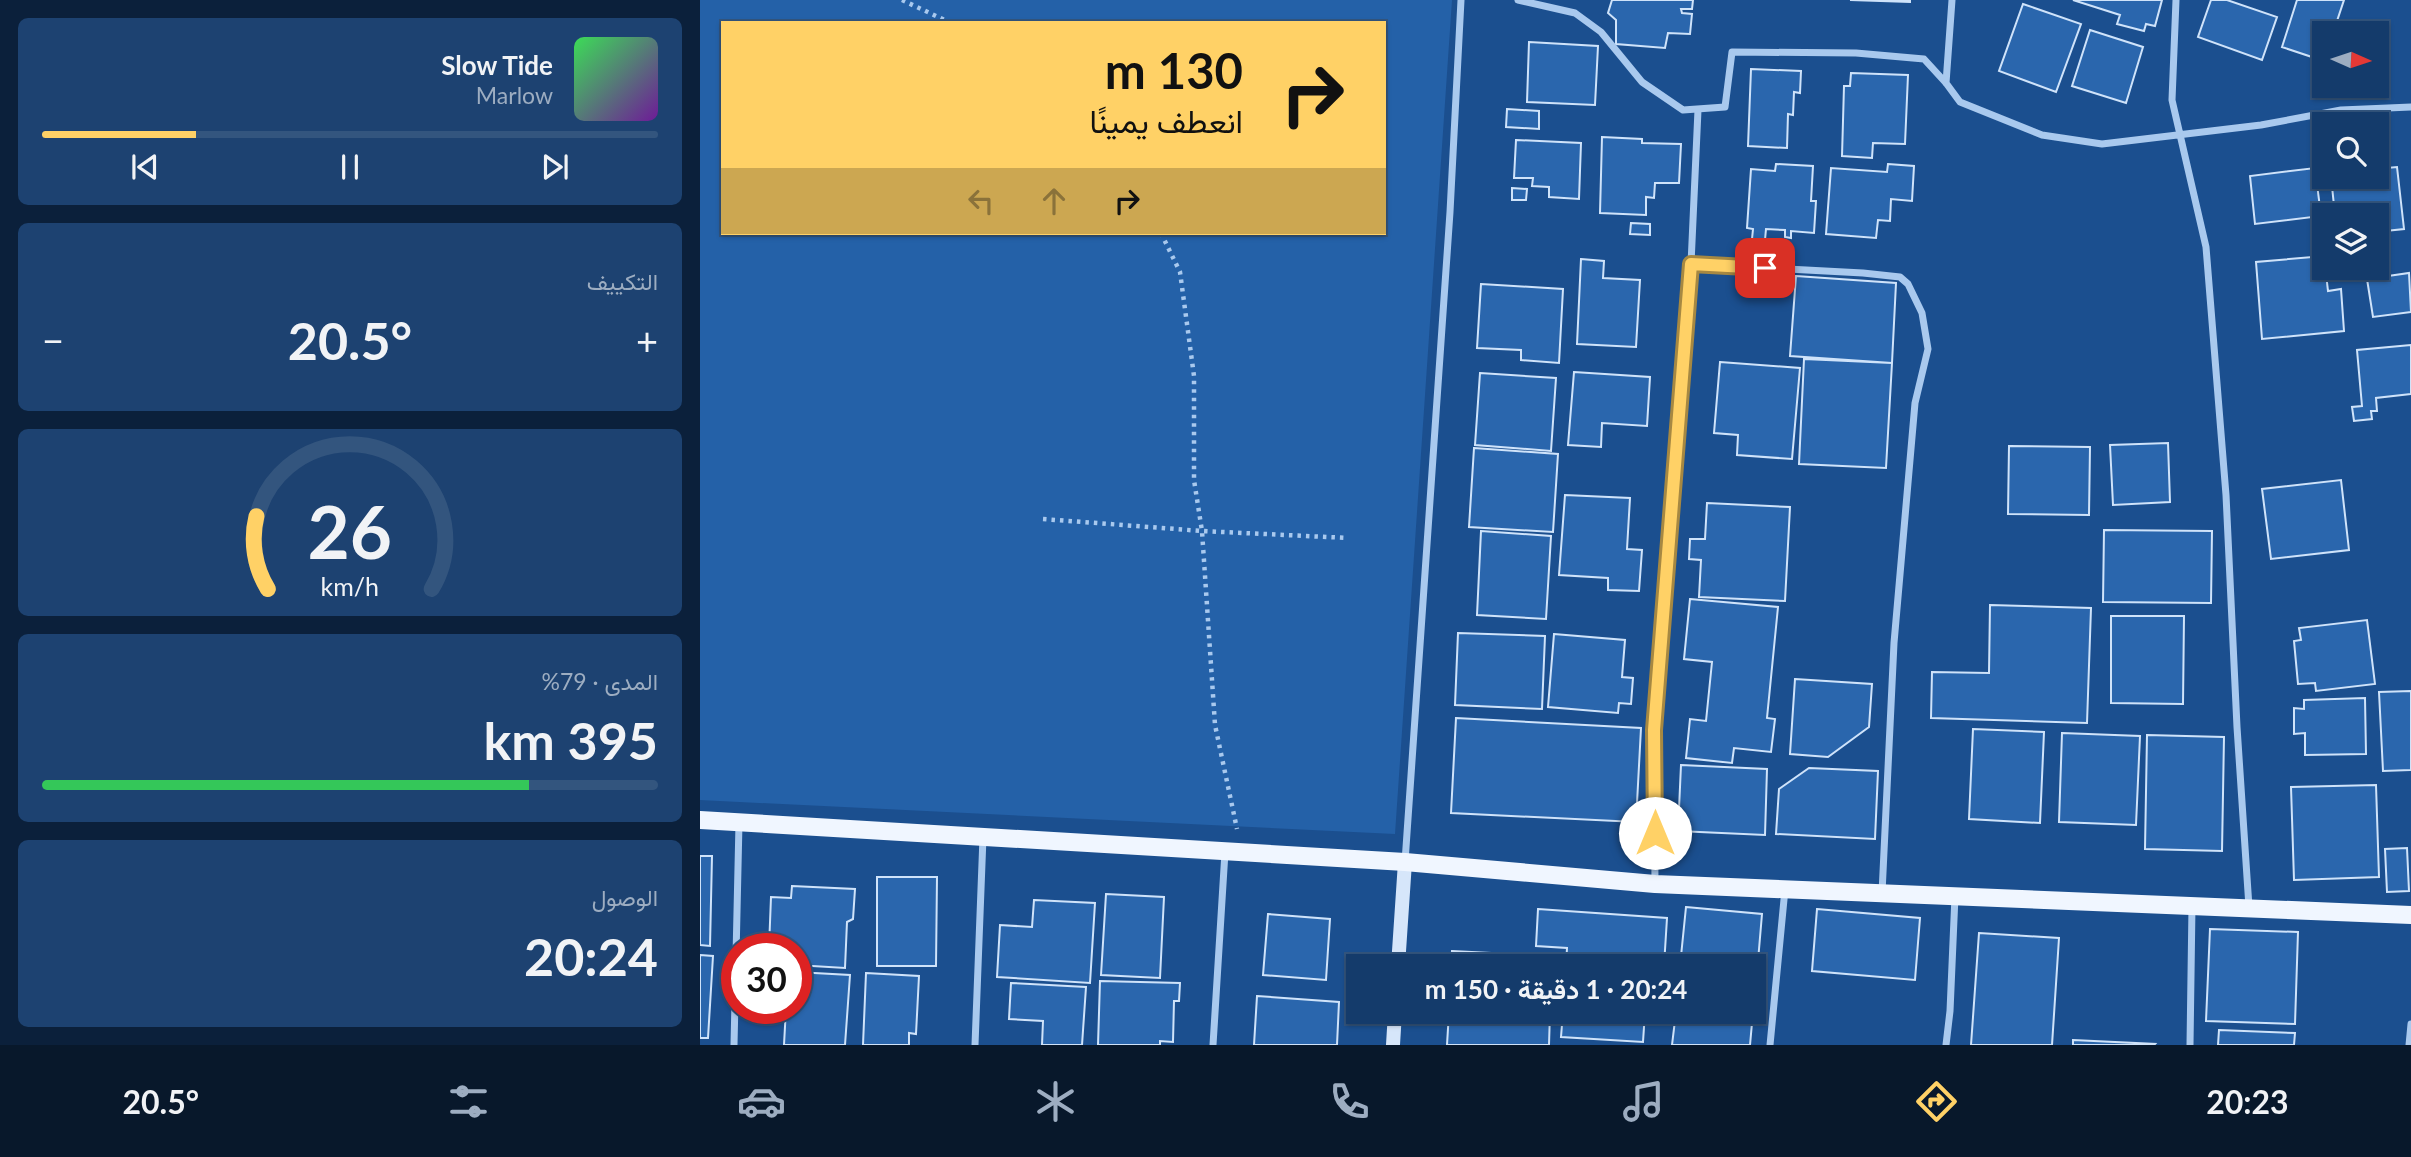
<!DOCTYPE html>
<html lang="ar">
<meta charset="utf-8">
<style>
:root{--surface:#143b6b;--page:#1d4271;--text:#f1f3f6;--muted:#9dadc1;--line:#33557e;--accent:#ffd166}
body{margin:0;font-family:Lato,Vazirmatn,sans-serif;background:var(--page);color:var(--text);direction:rtl;height:100vh;display:flex;flex-direction:column;font-size:26px;white-space:nowrap}
*{box-sizing:border-box;margin:0}
p{font-size:23px;color:var(--muted)}
.icon{flex:none;width:38px;height:38px;fill:none;stroke:currentColor;stroke-width:2;stroke-linecap:round;stroke-linejoin:round}
.map{position:relative;flex:1;overflow:hidden;direction:ltr}
.details{display:flex;flex-direction:column;gap:18px;padding:18px;background:#0b203b;width:700px}
.details>*{flex:none}
.top-card{position:absolute;left:21px;top:21px;width:665px;height:214px;border-radius:0px;box-shadow:0 2px 5px #0004,0 0 0 2px var(--line);direction:rtl;background:#ffd166;color:#111;overflow:hidden}
.needle{width:46px;rotate:93deg}
.controls{position:absolute;left:1612px;top:21px;display:grid;gap:14px}
.controls a{display:grid;place-items:center;width:77px;height:77px;border-radius:0px;background:var(--surface);box-shadow:0 2px 5px #0004,0 0 0 2px var(--line);font-size:35px}
.speed{position:absolute;left:21px;top:933px;display:flex;gap:14px;font-size:35px;font-weight:700;text-align:center}
.speed>*{display:grid;place-content:center;width:91px;height:91px;border-radius:50%;background:var(--surface);box-shadow:0 2px 5px #0004,0 0 0 2px var(--line);line-height:1}
.speed .limit{border:10px solid #d22;background:#fff;color:#111}
.pin{position:absolute;display:grid;place-items:center;width:60px;height:60px;color:#fff;margin:-30px;border-radius:14px;box-shadow:0 4px 10px #0006}
.me{position:absolute;width:77px;margin:-38px;rotate:0deg;stroke-linejoin:round;filter:drop-shadow(0 0 5px #0008)}
.turn{display:flex;align-items:center;gap:24px;height:147px;padding:0 28px;font-size:32px}
.turn .icon{width:91px;height:91px;stroke-width:2.5}
.turn b{display:block;font-size:49px;line-height:60px}
.lanes{display:flex;align-items:center;height:66px;padding:0 28px;background:#0003;justify-content:center;gap:35px;direction:ltr}
.lanes .off{opacity:.35}
.big{font-size:52px;font-weight:700;line-height:1.1}
.details .card{flex:1;display:flex;flex-direction:column;justify-content:center;gap:10px;min-width:0;padding:0 24px;border-radius:10px;background:var(--page)}
.details .dial{align-items:center;gap:0}
.dial svg{height:182px;overflow:visible;fill:none;stroke:var(--line);stroke-width:7;stroke-linecap:round;text-anchor:middle}
.dial text{fill:var(--text);stroke:none}
.song{display:flex;align-items:center;gap:21px}
.cover{width:84px;height:84px;border-radius:10px;background:linear-gradient(135deg,hsl(130 70% 55%),hsl(280 70% 35%))}
.played{height:7px;border-radius:4px;background:linear-gradient(90deg,var(--accent) 25%,var(--line) 25%)}
.keys{display:flex;justify-content:space-around;direction:ltr}
.heat{display:flex;justify-content:space-between;align-items:center;font-size:38px;direction:ltr}
.charge{height:10px;border-radius:5px;background:linear-gradient(90deg,#34c759 79%,var(--line) 0)}
.trip{position:absolute;left:646px;top:954px;width:420px;height:70px;border-radius:0px;background:var(--surface);box-shadow:0 2px 5px #0004,0 0 0 2px var(--line);font-weight:700;line-height:70px;text-align:center;direction:rtl}
.menu{display:flex;height:112px;justify-content:space-around;align-items:center;background:#08182b;color:var(--muted)}
.menu .icon{width:49px;height:49px}
.menu .current{color:var(--accent)}
.menu b{font-size:32px;color:var(--text)}
main{display:flex;flex:1;min-height:0}
.map>svg:first-child{display:block}
.green{fill:#2461a8;fill-rule:evenodd}
.building{fill:#2a66ad;stroke:#cfe3fa;stroke-width:2}
.lines{fill:none;stroke-linecap:round;stroke-linejoin:round}
.path{stroke:#a9c9ee;stroke-width:4.5;stroke-dasharray:3.5 5;stroke-linecap:butt}
.street{stroke:#a9c9ee;stroke-width:7}
.secondary{stroke:#d6e6fa;stroke-width:14}
.primary{stroke:#f0f6ff;stroke-width:18}
.route-casing{stroke:#a68842;stroke-width:18}
.route{stroke:#ffd166;stroke-width:12}
</style>
<main>
<div class="map">
<svg width="1711" height="1045" viewBox="0 0 1711 1045">
<rect width="100%" height="100%" fill="#1b4f8f"/>
<path class="green" d="M0,0H752L695,834L0,800ZM23,23H684V233H23Z"/>
<path class="building" d="M912,0H993L992,9H981L982,13L992,14L990,34L968,33L965,48L916,44V20L908,13Z
M1150,0H1210V2Z
M1373,0H1462L1455,26L1446,24L1444,31L1417,24L1420,15Z
M1511,0H1527L1577,17L1562,60L1498,37Z
M1597,0H1644L1633,33H1624V61L1582,47Z
M1323,4L1381,24L1356,92L1299,71Z
M1390,30L1443,47L1426,103L1372,86Z
M829,42L898,46L895,105L827,102Z
M1051,69L1101,71L1100,93L1094,92L1093,115L1088,114L1087,148L1048,146Z
M1151,73L1208,75L1205,144L1173,143L1172,158L1142,156L1144,86H1150Z
M807,109L839,111V129L806,127Z
M902,137L942,139V143L981,144L979,183H955L954,198L946,197V215L900,213Z
M816,140L881,143L879,199L849,197V187L832,186L833,178H814Z
M1076,164L1113,166L1111,201H1116L1114,233L1091,231V238L1085,237V230L1066,229L1065,240L1052,239L1053,229L1047,228L1051,169L1075,171Z
M1188,164L1214,166L1212,201L1191,199L1190,221L1178,220L1176,238L1126,234L1131,168L1187,172Z
M1697,167L1704,229L1676,232V215H1635L1631,177H1676V169Z
M1615,168L1621,216L1555,224L1550,176Z
M812,188L827,189L826,200H812Z
M931,223L950,224V235L930,234Z
M1624,256L1628,291L1641,289L1644,331L1562,339L1556,262Z
M881,259L904,261L903,278L940,280L936,347L877,344Z
M1709,273L1711,312L1673,317L1667,279Z
M1096,276L1196,283L1192,363L1090,356Z
M781,284L863,289L859,363L821,360V350L777,348Z
M1711,345V394L1676,398L1677,411H1671L1672,419L1654,421L1652,407L1662,406L1657,350Z
M1104,359L1192,363L1186,468L1099,464Z
M1020,362L1100,368L1092,459L1037,455L1038,435L1014,433Z
M874,372L950,377L947,426L902,423L901,447L868,445Z
M780,373L856,378L851,451L775,445Z
M1468,443L1470,502L1413,505L1410,445Z
M1309,446L1390,447L1389,515L1308,514Z
M774,448L858,454L853,532L769,527Z
M1641,480L1649,550L1571,559L1562,489Z
M865,495L930,498L927,549L942,550L939,591L908,590V578L859,575Z
M1007,503L1090,507L1085,601L999,597L1001,560L989,559L990,539H1005Z
M1404,530L1512,531L1511,603L1403,602Z
M781,531L851,536L846,619L777,615Z
M990,599L1078,607L1067,718L1075,719L1071,752L1034,748L1032,763L986,758L990,719L1006,721L1012,662L984,659Z
M1290,605L1391,608L1387,723L1231,718L1232,672L1289,673Z
M1411,616H1484L1483,704L1411,703Z
M1667,620L1675,684L1616,691L1615,683L1598,684L1594,641L1601,640L1599,628Z
M758,633L845,636L842,709L755,705Z
M854,634L925,640L922,677L933,678L931,704L919,703L918,713L848,707Z
M1095,679L1172,684L1169,727L1128,757L1090,754Z
M1711,691V770L1683,771L1679,692Z
M1665,698L1666,754L1605,755V733L1594,734V708L1604,709V700Z
M756,718L941,728L936,822L751,813Z
M1273,729L1344,732L1340,823L1269,819Z
M1362,733L1440,736L1436,825L1359,822Z
M1447,735L1524,737L1522,851L1445,849Z
M981,765L1067,769L1065,835L978,831Z
M1109,768L1178,771L1175,839L1076,834L1079,789Z
M1676,785L1679,877L1594,880L1591,787Z
M1707,848L1709,891L1687,892L1685,849Z
M0,856H12L10,946L0,945Z
M177,877H237L236,966H177Z
M92,886L155,889L153,919L147,922L145,968L96,965V948H69L71,897L91,898Z
M406,894L464,897L460,978L401,975Z
M334,900L395,903L390,983L297,977L300,925L332,927Z
M986,907L1062,914L1054,1008V966H980Z
M838,909L967,918L964,966H866L867,948L836,946Z
M1117,909L1220,918L1215,980L1112,971Z
M568,914L630,919L626,980L563,975Z
M1510,929L1598,932L1595,1024L1506,1021Z
M1279,933L1359,938L1352,1045H1271Z
M752,951L853,956V966H751Z
M0,955L13,956L8,1038H0Z
M96,972L150,975L145,1045H84L86,1008H96Z
M166,973L219,976L216,1034L209,1033V1045H163Z
M400,981L480,983L479,1001H474L473,1042L460,1041V1045H398Z
M311,983L386,987L382,1045H342L343,1021L309,1019Z
M557,996L639,1002L637,1045H554Z
M749,1012H850L849,1045H747Z
M863,1012H945L943,1042L861,1037Z
M976,1012H1053L1050,1045H972Z
M1519,1030L1595,1033L1594,1045H1518Z
M1373,1040L1455,1044L1454,1045H1373Z"/>
<g class="lines">
<path class="path" d="M202,0L251,23
M461,233L480,272L494,376V480L502,531L515,725L537,829
M343,519L502,531L648,538"/>
<path class="street" d="M818,0L875,13L901,32L942,82L983,110L1025,107L1032,52L1156,53L1224,59L1246,83L1260,102L1342,135L1402,144L1561,125L1641,110L1711,107
M1476,0L1472,100L1506,247L1526,495L1537,727L1549,907
M1246,83L1252,0
M991,264L1163,273L1200,277L1208,284L1222,313L1228,349L1215,403L1194,643L1182,893
M705,862L750,212L761,0
M955,883L954,730L991,264L998,110
M34,1045L39,823
M275,1045L283,837
M513,1045L525,852
M1070,1045L1085,889
M1246,1045L1250,1011L1255,896
M1490,1045L1492,906
M1709,1045L1711,1024"/>
<path class="secondary" d="M698,966L705,862
M693,1045L695,1012"/>
<path class="primary" d="M0,820L705,862L955,884L1711,915"/>
</g>
<g class="lines">
<defs>
<path id="route" d="M955,833L954,730L991,264L1065,268"/>
</defs>
<use href="#route" class="route-casing"/>
<use href="#route" class="route"/>
</g>
</svg>
<div class="controls">
<a><svg class="needle" viewBox="-14 -14 28 28"><path d="M0-13l5 13h-10z" fill="#e53935"/><path d="M0 13l5-13h-10z" fill="#9dadc1"/></svg></a>
<a><svg class="icon" aria-label="search" viewBox="0 0 24 24"><circle cx="10" cy="10" r="6"/><path d="M15 15l6 6"/></svg></a>
<a><svg class="icon" aria-label="layers" viewBox="0 0 24 24"><path d="M12 4l9 5-9 5-9-5zM3 14l9 5 9-5"/></svg></a>
</div>
<div class="speed"><div class="limit">30</div></div>
<div class="pin" style="left:1065px;top:268px;background:#d93025"><svg class="icon" aria-label="arrive" viewBox="0 0 24 24"><path d="M6 21V4h12l-3 4 3 4H6"/></svg></div>
<svg class="me" style="left:955px;top:833px" viewBox="-20 -20 40 40"><circle r="19" fill="#fff"/><path d="M0-13L10 11 0 6-10 11z" fill="#ffd166"/></svg>
<div class="trip">20:24 · 1 دقيقة · 150 m</div>
<div class="top-card">
<div class="turn"><svg class="icon" aria-label="right" viewBox="0 0 24 24"><path d="M7 20v-9h11M14 6l5 5-5 5"/></svg><div><b>130 m</b>انعطف يمينًا</div></div>
<div class="lanes"><svg class="icon off" aria-label="left" viewBox="0 0 24 24"><path d="M17 20v-9H6M10 6l-5 5 5 5"/></svg><svg class="icon off" aria-label="ahead" viewBox="0 0 24 24"><path d="M12 20V5M6 11l6-6 6 6"/></svg><svg class="icon" aria-label="right" viewBox="0 0 24 24"><path d="M7 20v-9h11M14 6l5 5-5 5"/></svg></div>
</div>
</div>
<section class="details">
<div class="card">
<div class="song"><i class="cover"></i><div><b>Slow Tide</b><p>Marlow</p></div></div>
<div class="played"></div>
<div class="keys"><svg class="icon" aria-label="previous" viewBox="0 0 24 24"><path d="M18 5L8 12l10 7zM5 5v14"/></svg><svg class="icon" aria-label="pause" viewBox="0 0 24 24"><path d="M8 5v14M16 5v14"/></svg><svg class="icon" aria-label="next" viewBox="0 0 24 24"><path d="M6 5l10 7-10 7zM19 5v14"/></svg></div>
</div>
<div class="card"><p>التكييف</p>
<div class="heat"><a>−</a><b class="big">20.5°</b><a>+</a></div>
</div>
<div class="card dial"><svg viewBox="0 0 100 80">
<path d="M14 69A42 42 0 1 1 86 69"/>
<path d="M14 69A42 42 0 0 1 9 37" stroke="#ffd166"/>
<text x="50" y="56" font-size="32" font-weight="700">26</text>
<text x="50" y="72" font-size="11">km/h</text>
</svg></div>
<div class="card"><p>المدى · 79%</p><b class="big">395 km</b><div class="charge"></div></div>
<div class="card"><p>الوصول</p><b class="big">20:24</b></div>
</section>
</main>
<nav class="menu">
<b>20:23</b>
<svg class="icon current" aria-label="directions" viewBox="0 0 24 24"><path d="M12 3l9 9-9 9-9-9zM9 14v-3h6M13 9l2 2-2 2"/></svg>
<svg class="icon" aria-label="music" viewBox="0 0 24 24"><path d="M9 18V5l10-2v13"/><circle cx="6" cy="18" r="3"/><circle cx="16" cy="16" r="3"/></svg>
<svg class="icon" aria-label="phone" viewBox="0 0 24 24"><path d="M5 4h4l2 5-3 2q2 4 5 5l2-3 5 2v4C11 20 4 13 5 4z"/></svg>
<svg class="icon" aria-label="climate" viewBox="0 0 24 24"><path d="M12 3v18M4 7l16 10M4 17L20 7"/></svg>
<svg class="icon" aria-label="car" viewBox="0 0 24 24"><path d="M5 17H2v-5l4-1 3-4h7l3 4 3 1v5h-3M9 17h6M6 11h13"/><circle cx="7" cy="17" r="2"/><circle cx="17" cy="17" r="2"/></svg>
<svg class="icon" aria-label="filters" viewBox="0 0 24 24"><path d="M4 7h16M4 17h16"/><circle cx="9" cy="7" r="2"/><circle cx="15" cy="17" r="2"/></svg>
<b>20.5°</b>
</nav>
